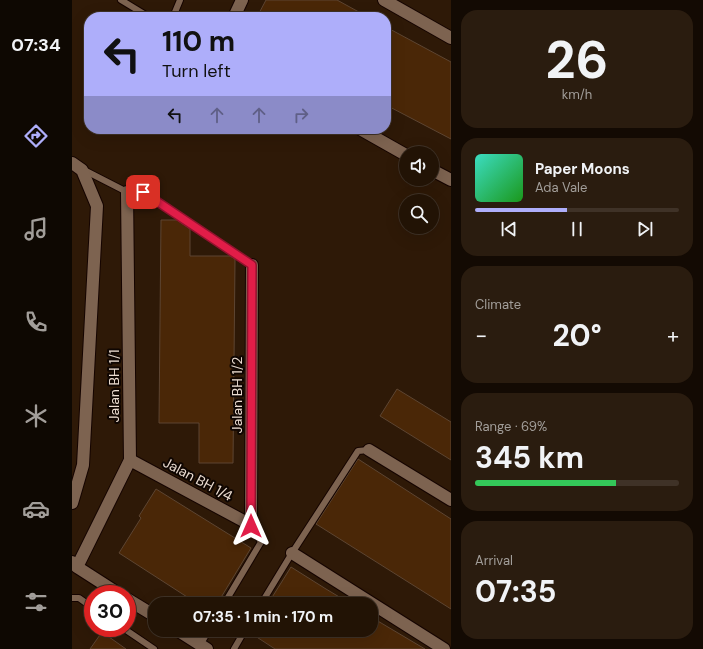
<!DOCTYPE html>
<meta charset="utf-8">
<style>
:root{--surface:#221305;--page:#2a1c0f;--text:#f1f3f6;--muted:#a29e9a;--line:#3f3227;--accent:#aeaefa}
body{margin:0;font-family:"DM Sans",sans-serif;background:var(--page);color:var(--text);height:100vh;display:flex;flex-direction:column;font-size:15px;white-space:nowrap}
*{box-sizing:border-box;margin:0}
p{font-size:13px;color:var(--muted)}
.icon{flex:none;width:22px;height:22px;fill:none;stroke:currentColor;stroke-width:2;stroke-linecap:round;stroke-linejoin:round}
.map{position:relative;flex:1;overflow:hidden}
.drawer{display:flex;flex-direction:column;gap:10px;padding:10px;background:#130a03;width:252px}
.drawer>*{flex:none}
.guide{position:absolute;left:12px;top:12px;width:307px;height:122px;border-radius:16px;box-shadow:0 4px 16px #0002,0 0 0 1px var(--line);background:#aeaefa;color:#111;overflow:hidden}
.controls{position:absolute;left:327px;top:146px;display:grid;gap:8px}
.controls a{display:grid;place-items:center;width:40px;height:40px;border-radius:50%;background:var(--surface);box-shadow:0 4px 16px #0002,0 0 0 1px var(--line);font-size:20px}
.speed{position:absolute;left:12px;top:585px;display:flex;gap:8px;font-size:20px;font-weight:700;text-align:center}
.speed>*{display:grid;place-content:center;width:52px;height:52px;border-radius:50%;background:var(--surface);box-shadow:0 4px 16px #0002,0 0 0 1px var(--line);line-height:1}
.speed .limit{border:6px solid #d22;background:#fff;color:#111}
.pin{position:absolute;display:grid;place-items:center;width:34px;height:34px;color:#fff;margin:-17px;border-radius:8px;box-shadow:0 2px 6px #0006}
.me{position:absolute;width:44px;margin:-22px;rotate:0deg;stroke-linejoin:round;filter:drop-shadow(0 0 3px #0008)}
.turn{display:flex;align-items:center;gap:14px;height:84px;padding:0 12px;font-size:18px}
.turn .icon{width:52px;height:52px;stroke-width:2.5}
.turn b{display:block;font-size:28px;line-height:34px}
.lanes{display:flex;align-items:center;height:38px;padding:0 12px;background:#0003;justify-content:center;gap:20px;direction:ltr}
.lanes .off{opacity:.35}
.big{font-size:30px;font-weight:700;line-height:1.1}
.drawer .widget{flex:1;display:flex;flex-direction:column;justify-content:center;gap:6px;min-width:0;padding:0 14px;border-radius:16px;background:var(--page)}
.drawer .dial{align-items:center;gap:0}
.dial b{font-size:52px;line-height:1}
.song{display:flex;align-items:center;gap:12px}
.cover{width:48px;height:48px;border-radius:6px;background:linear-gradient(135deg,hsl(170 70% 55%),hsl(120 70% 35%))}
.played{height:4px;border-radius:2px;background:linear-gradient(90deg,var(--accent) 45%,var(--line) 45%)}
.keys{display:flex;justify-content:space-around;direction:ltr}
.heat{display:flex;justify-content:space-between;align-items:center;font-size:22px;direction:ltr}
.charge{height:6px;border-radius:3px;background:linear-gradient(90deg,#34c759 69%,var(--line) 0)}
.trip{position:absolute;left:76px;top:597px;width:230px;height:40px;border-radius:16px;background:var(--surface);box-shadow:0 4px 16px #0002,0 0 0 1px var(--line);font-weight:700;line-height:40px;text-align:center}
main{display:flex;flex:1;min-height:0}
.tabs{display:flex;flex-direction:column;width:72px;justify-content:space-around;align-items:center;background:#0e0802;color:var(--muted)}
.tabs .icon{width:28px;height:28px}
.tabs .active{color:var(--accent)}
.tabs b{font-size:18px;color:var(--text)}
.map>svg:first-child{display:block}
.building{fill:#4a2707;stroke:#5d4532}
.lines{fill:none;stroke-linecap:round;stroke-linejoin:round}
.lane-casing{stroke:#150400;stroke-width:8}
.street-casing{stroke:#150400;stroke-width:14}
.lane{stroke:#7d6350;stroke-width:6}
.street{stroke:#7d6350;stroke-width:12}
.route-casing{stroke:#92132f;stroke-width:10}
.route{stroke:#e11d48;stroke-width:7}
.labels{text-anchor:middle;stroke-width:4;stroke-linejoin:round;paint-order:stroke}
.street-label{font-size:14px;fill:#ebdcd1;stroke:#0f0602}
</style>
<main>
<nav class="tabs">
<b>07:34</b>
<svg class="icon active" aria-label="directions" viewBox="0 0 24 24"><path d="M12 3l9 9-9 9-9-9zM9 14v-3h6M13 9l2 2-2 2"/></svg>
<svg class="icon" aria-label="music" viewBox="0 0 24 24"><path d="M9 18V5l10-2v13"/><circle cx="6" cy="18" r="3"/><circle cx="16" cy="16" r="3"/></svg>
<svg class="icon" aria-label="phone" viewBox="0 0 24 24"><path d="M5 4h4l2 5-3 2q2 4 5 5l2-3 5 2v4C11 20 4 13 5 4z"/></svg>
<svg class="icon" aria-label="climate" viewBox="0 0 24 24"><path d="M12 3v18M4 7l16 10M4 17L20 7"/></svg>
<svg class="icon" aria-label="car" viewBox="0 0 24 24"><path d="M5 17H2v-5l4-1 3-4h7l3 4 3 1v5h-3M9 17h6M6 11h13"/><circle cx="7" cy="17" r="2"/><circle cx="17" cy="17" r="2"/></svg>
<svg class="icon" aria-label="filters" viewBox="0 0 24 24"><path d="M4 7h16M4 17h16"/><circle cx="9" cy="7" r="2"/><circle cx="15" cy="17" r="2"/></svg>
</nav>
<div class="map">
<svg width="379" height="649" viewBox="0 0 379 649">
<rect width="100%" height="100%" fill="#2e1907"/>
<path class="building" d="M194,0H265L296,17H185Z
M314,27L379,62V139L314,105Z
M89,220H105L118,229V256H158L163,259L161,463H127V423H87Z
M325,389L379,422V460L308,416Z
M286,459L379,519V609L244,524Z
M84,489L179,548L145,604H126L47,553L69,518L67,516Z
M219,567L254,589L279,604H206L199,599Z
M299,617L353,649H203L177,632V630H299Z
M30,632L54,649H18Z"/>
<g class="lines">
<defs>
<path id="lane" d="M49,0L77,17
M101,17L108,0
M12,170L55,192H71L180,265
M0,598H7L21,608
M152,604L189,542L179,525
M189,604L220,553L286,451L297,450
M51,628L82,649
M128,645L137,630
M162,649L173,630"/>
<path id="street" d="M312,0L379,38
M162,17L170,0
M288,129L334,155
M0,163L10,170L25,206L11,465L0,503
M360,170L379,180
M297,450L379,500
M58,460L179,525L180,265
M220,553L372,649
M0,562L5,567L47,594
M5,567L58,460L55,192
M55,599L83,616
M105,630L135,649"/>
</defs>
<use href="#lane" class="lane-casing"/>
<use href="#street" class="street-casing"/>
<use href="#lane" class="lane"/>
<use href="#street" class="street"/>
</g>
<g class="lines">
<defs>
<path id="route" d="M71,192L180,265L179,526"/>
</defs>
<use href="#route" class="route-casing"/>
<use href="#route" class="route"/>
</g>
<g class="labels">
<g class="street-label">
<text transform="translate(42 386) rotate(-90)" y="5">Jalan BH 1/1</text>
<text transform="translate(165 395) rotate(-90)" y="5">Jalan BH 1/2</text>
<text transform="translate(126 479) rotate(28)" y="5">Jalan BH 1/4</text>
</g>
</g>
</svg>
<div class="controls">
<a><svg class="icon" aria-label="sound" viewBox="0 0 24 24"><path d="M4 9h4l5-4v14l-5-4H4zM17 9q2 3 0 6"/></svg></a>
<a><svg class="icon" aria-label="search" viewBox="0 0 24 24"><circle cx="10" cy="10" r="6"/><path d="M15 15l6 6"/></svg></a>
</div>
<div class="speed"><div class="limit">30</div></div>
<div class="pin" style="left:71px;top:192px;background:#d93025"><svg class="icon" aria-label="arrive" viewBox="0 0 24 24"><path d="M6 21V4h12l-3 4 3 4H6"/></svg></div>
<svg class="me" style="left:179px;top:526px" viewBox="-20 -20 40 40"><path d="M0-17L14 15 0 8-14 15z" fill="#e11d48" stroke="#fff" stroke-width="4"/></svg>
<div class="trip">07:35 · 1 min · 170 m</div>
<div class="guide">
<div class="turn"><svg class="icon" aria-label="left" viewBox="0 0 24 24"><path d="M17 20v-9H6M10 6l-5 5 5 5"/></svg><div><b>110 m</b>Turn left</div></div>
<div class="lanes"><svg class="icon" aria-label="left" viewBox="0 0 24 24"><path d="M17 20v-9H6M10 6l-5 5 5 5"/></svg><svg class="icon off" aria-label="ahead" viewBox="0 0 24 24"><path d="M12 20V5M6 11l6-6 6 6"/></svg><svg class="icon off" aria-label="ahead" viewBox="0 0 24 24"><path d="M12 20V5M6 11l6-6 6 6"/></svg><svg class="icon off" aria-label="right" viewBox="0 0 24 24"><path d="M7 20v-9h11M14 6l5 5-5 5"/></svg></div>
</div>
</div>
<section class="drawer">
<div class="widget dial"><b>26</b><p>km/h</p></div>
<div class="widget">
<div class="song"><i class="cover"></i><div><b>Paper Moons</b><p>Ada Vale</p></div></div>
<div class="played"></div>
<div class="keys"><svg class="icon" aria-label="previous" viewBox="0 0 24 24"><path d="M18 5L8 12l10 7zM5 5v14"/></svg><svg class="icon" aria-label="pause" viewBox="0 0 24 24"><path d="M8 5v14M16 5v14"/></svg><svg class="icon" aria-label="next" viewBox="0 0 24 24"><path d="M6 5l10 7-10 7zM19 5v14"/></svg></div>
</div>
<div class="widget"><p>Climate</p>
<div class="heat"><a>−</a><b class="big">20°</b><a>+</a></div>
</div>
<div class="widget"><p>Range · 69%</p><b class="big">345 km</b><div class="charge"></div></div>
<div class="widget"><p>Arrival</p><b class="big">07:35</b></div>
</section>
</main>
